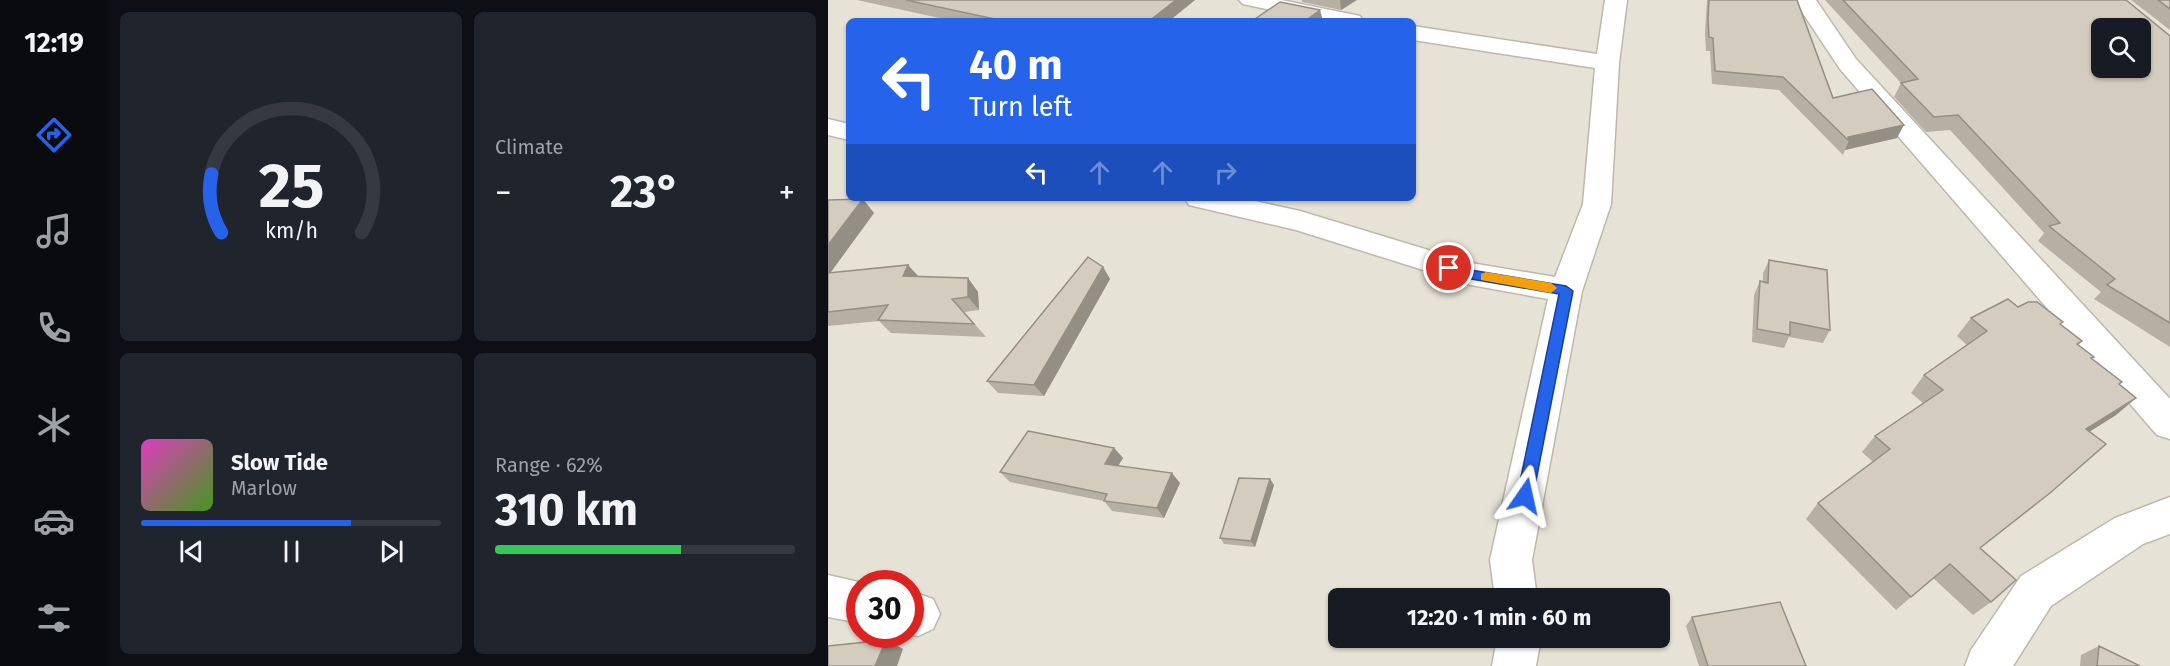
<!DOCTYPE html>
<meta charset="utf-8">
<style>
:root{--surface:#171b24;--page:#20242c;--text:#f1f3f6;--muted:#9ea1a6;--line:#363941;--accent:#2563eb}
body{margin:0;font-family:"Fira Sans",sans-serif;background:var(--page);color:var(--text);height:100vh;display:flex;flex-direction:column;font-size:22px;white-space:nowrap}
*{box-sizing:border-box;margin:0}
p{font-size:20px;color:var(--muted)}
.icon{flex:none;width:33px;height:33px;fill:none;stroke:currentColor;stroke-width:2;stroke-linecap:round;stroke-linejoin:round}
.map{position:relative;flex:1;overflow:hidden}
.panel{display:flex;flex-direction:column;gap:12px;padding:12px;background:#0d0f14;width:720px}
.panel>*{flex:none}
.banner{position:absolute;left:18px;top:18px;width:570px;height:183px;border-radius:9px;box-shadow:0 2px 4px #0004;background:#2563eb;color:#fff;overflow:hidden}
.tools{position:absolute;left:1263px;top:18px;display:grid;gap:12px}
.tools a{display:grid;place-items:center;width:60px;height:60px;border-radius:9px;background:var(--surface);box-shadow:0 2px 4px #0004;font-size:30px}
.speed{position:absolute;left:18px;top:570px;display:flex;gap:12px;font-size:30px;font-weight:700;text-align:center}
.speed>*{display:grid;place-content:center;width:78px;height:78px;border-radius:50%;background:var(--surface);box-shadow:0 2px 4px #0004;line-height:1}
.speed .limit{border:9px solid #d22;background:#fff;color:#111}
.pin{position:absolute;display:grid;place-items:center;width:51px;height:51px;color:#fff;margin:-26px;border:3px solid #fff;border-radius:50%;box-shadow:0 2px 6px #0007}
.me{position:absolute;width:66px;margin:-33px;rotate:11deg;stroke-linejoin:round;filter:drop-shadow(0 0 4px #0008)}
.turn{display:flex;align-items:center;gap:21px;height:126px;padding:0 24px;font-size:27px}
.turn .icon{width:78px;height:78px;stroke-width:2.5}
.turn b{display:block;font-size:42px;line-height:51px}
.lanes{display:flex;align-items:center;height:57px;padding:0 24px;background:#0003;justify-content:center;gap:30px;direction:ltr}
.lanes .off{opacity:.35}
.big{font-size:45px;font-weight:700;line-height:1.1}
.panel .card{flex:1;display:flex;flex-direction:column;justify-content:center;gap:9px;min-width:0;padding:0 21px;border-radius:9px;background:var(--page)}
.panel .dial{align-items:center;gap:0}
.dial svg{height:156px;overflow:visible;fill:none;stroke:var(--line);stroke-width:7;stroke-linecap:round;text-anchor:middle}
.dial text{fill:var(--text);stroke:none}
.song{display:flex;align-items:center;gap:18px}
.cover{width:72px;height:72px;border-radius:9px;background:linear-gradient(135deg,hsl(310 70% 55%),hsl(100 70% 35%))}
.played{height:6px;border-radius:3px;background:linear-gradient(90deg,var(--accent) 70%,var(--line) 70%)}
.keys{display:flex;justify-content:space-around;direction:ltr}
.heat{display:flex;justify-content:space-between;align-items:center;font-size:33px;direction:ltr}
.charge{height:9px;border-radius:4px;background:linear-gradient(90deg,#34c759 62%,var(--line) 0)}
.panel .tiles{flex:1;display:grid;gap:12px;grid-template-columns:repeat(2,1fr)}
.trip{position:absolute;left:500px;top:588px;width:342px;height:60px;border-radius:9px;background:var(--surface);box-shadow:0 2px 4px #0004;font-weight:700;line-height:60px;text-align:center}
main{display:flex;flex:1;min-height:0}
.dock{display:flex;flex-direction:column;width:108px;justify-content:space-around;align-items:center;background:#090b0e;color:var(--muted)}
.dock .icon{width:42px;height:42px}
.dock .current{color:var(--accent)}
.dock b{font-size:27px;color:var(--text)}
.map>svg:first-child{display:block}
.residential{fill:#e7e2d6;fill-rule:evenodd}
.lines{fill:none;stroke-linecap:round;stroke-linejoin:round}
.minor-casing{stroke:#beb8ab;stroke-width:3}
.minor{fill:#fff;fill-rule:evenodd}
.wall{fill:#b6afa3}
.shaded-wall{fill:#948f85}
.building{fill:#d4ccbe;stroke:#948f85;stroke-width:1.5;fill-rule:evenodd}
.route{fill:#2563eb;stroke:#184099;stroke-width:1.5}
.slow{fill:#f59e0b}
</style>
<main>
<nav class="dock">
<b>12:19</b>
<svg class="icon current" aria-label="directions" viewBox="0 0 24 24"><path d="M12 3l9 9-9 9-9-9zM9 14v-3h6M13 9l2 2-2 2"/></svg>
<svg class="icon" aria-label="music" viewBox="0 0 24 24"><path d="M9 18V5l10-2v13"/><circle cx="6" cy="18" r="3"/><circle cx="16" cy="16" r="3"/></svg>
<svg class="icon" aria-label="phone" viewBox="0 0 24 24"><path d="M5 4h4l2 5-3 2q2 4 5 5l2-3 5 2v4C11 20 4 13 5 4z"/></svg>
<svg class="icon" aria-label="climate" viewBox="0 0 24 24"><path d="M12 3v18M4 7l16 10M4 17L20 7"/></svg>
<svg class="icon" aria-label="car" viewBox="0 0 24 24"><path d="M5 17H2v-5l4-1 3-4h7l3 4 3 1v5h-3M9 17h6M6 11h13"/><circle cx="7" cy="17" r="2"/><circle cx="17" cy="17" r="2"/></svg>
<svg class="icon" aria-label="filters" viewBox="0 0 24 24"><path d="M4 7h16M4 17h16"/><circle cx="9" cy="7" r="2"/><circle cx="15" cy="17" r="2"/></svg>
</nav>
<section class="panel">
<div class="tiles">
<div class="card dial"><svg viewBox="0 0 100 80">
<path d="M14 69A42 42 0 1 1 86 69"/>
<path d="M14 69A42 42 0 0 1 9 39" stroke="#2563eb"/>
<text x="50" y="56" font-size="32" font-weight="700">25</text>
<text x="50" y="72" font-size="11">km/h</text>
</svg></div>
<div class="card"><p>Climate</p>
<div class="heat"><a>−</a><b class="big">23°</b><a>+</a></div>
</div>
<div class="card">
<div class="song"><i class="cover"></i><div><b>Slow Tide</b><p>Marlow</p></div></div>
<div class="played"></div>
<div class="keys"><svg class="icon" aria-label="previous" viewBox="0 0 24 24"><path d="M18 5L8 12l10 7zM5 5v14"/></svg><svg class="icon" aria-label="pause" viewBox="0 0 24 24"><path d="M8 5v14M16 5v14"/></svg><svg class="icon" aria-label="next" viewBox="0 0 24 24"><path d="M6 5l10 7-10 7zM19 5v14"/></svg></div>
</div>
<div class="card"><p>Range · 62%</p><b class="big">310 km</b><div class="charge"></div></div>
</div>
</section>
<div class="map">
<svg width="1342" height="666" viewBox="0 0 1342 666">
<rect width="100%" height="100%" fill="#f3f0e8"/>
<path class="residential" d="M0,0H1342V666H0ZM21,21H585V198H21ZM1274,28H1312V68H1274ZM32,584H82V634H32ZM510,598H831V638H510Z"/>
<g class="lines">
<defs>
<path id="minor" d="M411,0H453L532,16L535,21H493L415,4Z
M777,0H799L791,63L783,204L754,291L704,560L709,598H667L662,560L720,299L643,285L468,230L361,205L357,198H413L472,211L643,263L727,277L755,204L767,68L585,40V26L769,54Z
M966,0H988L1028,59L1342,399V439L1329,435L1012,69Z
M0,119L21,124V140L0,135Z
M1342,497V534L1315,544L1223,606L1185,666H1137L1143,650L1193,576L1287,518Z
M0,575L39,584H32V623L0,617Z
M82,591L105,599L112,614L105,629L90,636L82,634Z
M669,638H713L708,666H664Z"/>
</defs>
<use href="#minor" class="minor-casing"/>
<use href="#minor" class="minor"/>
</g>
<path class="wall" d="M29,0H367L341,21H125Z
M474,0H529L513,10L474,2Z
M879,0H969L1005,98L1069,138L1017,150L1015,155L951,90L884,84L882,51H878L877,33Z
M997,0H1298L1342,36V347L1266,299L1273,292L1210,241L1216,233L1122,130L1098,132L1066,97L1073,83Z
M1303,0H1342V30Z
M0,200L46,213L2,273L80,265L90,277L140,278L150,292L151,310L136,312L158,337L63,333L51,321L0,326Z
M941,260L1002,330L995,343L961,337L956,348L924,342L926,295L932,281L935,282V273Z
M275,267L282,279L216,396L170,393L159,381Z
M1190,307L1233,325L1254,341L1250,345L1266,357L1263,359L1294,382L1291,384L1308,398L1288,415L1262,431L1152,548L1163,602L1145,615L1105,578L1068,610L978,519L990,503L1045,462L1034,452L1047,436L1095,403L1083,393L1096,375L1139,345L1129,336L1143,318Z
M286,448L295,458L290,466L352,483L336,518L284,511L276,501L182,482L172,472Z
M442,479L446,485L427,547L396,544L392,538Z
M864,617L978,666H871L858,626Z
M1271,646L1312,666H1252L1253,655Z"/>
<path class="shaded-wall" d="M348,0H367L341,21H321Z
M512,0H529L513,10Z
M492,10L495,21H477Z
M1076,125L1069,138L1017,150L1021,141L1020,137Z
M35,199L46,213L0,276V245Z
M80,265L92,278L75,276Z
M275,267L282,279L216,396L206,385Z
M140,278L150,292L151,310L140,297Z
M1308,398L1288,415L1239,446L1258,429Z
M286,448L295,458L285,474L277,464Z
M344,473L352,483L336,518L329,508Z
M442,479L446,485L427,547L423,541Z
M58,640L75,649L69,666H47Z"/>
<path class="building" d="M78,0H348L321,21H176Z
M881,0H969L1005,98L1044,89L1076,125L1020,137L1021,141L955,77L887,71L885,38L881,37L880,19Z
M1015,0H1298L1342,36V323L1279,285L1287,279L1221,226L1232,223L1130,115L1106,117L1073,83L1090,79ZM1274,28H1312V68H1274Z
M1330,0H1342V9Z
M452,2L492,10L477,21H424Z
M35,199L0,245V200Z
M260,257L275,267L206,385L159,381Z
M941,260L999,270L1002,330L962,322V335L929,329L932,281L940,283Z
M80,265L75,276L140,278V297L124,299L146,324L50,320L60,305L0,312V273Z
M1180,299L1190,307L1200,302H1209L1235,322L1232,324L1254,341L1249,344L1266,357L1263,358L1294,382L1291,384L1308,398L1258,429L1278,444L1222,493L1152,548L1188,580L1163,602L1122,564L1083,597L990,503L1062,449L1047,436L1115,390L1096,375L1159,331L1143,318Z
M200,431L286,448L277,464L344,473L329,508L276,501L279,494L172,472Z
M411,478L442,479L423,541L392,538Z
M952,602L978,666H880L864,617Z
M58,640L47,666H0V646Z
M1271,646L1312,666H1269Z"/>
<path class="route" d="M621,263L643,270L738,286L745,291L705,496L703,501L697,503L692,501L689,496L731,294L643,279L617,271L615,268Z"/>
<path class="slow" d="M658,272L723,283L729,288L723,293L653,280V274Z"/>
</svg>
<div class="tools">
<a><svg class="icon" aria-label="search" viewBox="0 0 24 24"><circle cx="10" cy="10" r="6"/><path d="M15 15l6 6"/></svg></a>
</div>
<div class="speed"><div class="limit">30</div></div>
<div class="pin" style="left:621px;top:268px;background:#d93025"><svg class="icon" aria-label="arrive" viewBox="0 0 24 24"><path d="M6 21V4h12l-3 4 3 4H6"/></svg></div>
<svg class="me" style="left:697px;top:496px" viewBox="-20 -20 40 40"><path d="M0-17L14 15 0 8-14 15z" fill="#2563eb" stroke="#fff" stroke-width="4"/></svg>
<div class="trip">12:20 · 1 min · 60 m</div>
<div class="banner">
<div class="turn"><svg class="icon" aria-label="left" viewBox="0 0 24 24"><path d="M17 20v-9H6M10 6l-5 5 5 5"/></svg><div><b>40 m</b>Turn left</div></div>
<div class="lanes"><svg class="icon" aria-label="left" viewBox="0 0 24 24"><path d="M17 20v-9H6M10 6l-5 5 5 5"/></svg><svg class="icon off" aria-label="ahead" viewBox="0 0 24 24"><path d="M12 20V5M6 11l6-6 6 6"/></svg><svg class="icon off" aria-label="ahead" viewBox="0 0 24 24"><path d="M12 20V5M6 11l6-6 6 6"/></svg><svg class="icon off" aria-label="right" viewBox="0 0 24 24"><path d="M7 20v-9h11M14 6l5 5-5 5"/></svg></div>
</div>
</div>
</main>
